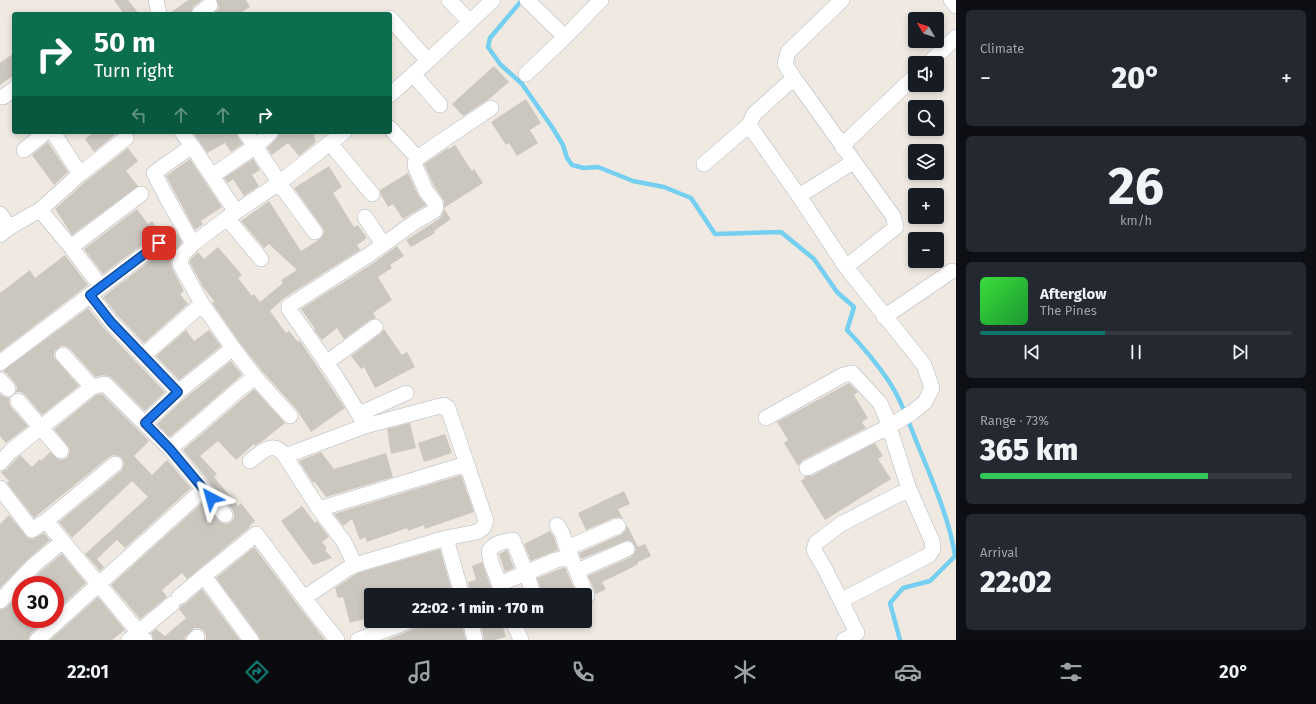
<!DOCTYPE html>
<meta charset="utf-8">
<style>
:root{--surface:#171b24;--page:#242831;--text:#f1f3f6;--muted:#9ea1a6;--line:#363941;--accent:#0f766e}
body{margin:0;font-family:"Fira Sans",sans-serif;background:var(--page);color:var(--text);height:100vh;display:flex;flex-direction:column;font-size:15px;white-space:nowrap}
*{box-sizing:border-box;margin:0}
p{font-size:13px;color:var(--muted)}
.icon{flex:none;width:22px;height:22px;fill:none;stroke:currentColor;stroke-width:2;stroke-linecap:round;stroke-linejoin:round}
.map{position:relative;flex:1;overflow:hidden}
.details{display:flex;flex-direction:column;gap:10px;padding:10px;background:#0d0f14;width:360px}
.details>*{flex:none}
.guide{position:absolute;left:12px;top:12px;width:380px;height:122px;border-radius:4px;box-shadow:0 2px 6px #0003;background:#0b6e4f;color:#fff;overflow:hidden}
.needle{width:26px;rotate:309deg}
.fabs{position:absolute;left:908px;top:12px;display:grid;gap:8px}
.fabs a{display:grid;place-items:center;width:36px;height:36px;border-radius:4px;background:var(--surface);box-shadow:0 2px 6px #0003;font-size:20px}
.speed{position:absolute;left:12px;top:576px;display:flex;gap:8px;font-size:20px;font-weight:700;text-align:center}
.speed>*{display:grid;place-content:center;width:52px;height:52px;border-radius:50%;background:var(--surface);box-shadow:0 2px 6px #0003;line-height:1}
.speed .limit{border:6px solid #d22;background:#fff;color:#111}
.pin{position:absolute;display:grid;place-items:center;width:34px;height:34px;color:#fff;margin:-17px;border-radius:8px;box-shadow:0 2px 6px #0006}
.me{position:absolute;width:44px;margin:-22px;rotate:321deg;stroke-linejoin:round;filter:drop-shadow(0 0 3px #0008)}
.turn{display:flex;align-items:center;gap:14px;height:84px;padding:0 16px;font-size:18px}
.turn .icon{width:52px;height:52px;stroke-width:2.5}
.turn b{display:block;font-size:28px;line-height:34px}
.lanes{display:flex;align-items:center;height:38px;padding:0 16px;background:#0003;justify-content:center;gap:20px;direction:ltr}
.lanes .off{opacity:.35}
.big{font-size:30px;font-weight:800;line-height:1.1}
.details .card{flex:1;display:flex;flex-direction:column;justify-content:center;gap:6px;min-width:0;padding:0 14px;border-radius:6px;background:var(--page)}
.details .dial{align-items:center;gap:0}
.dial b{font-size:52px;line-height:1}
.song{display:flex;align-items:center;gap:12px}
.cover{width:48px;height:48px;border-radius:6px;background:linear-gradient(135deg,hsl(120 70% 55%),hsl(130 70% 35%))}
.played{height:4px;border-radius:2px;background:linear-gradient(90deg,var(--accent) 40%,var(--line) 40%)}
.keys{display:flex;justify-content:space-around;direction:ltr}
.heat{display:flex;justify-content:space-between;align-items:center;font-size:22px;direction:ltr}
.charge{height:6px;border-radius:3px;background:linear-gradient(90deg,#34c759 73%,var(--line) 0)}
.trip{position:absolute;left:364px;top:588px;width:228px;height:40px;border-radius:4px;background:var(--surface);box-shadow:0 2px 6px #0003;font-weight:800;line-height:40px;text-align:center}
.tabs{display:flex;height:64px;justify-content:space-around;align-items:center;background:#090b0e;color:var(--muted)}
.tabs .icon{width:28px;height:28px}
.tabs .on{color:var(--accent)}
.tabs b{font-size:18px;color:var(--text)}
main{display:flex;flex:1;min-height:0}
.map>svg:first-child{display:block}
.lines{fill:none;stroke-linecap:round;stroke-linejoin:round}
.stream{stroke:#75cff0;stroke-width:4.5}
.building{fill:#cbc7bf}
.street-casing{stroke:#b4b7c1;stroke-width:16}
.street{stroke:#fff;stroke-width:15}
.route-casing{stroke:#114b97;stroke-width:10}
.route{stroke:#1a73e8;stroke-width:7}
</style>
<main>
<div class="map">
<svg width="956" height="640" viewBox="0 0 956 640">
<rect width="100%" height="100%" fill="#efe9e1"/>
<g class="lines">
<path class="stream" d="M522,0L490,38L488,47L500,64L522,84L552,127L563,145L567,158L572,165L584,168L598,167L633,181L664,187L691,198L715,234L781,232L814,259L837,292L854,307L847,330C862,346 876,362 888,380C903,402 911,430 922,455C935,487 950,522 955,556L930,581L903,588L890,603L900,640"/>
</g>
<path class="building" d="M114,0H128L139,14H124Z
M188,0H202L193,7L190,14H169Z
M217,0H246L250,7L239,14H213L219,8Z
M14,53V75L0,85V63Z
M494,66L509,82L489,99L463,116L452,104Z
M526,99L541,123L530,130L538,143L517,156L509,143L506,145L491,122Z
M94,132H116L117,133L94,152L85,139Z
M193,132H236L238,137L243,144L231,152L225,143L207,153Z
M280,132H313L316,142L299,156L288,143L272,155L267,148L277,138Z
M48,142L68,172L54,185L32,155Z
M455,145L472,171L474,169L483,183L444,208V201L434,186L424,164L448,148L449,149Z
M128,148L138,161L126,171L138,186L72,235L55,209L86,181Z
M190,159L222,207L201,221L203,224L195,230L166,176Z
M253,159L260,170L252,175L259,186L244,196L233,179L228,183L224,178Z
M329,166L342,187L333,193L354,227L358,225L367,238L357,245L360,250L284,298L270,311L286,333L289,331L298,342L300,341L345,408L311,432L297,410L262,371L240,343L212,303L214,301L203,287L190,263V260L198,252L204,259L218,247L242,275L238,278L252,296L254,294L260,302L283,283L281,280L297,270L269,244L264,248L241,221L269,201L301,251L320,239L323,235L324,231L322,227L294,188Z
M408,173L418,195L426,205L403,219L393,204L388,207L381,195L380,190Z
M137,209L148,224L152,221L162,235L158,234L154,236L103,274L84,249Z
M444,209L451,219L434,231L435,233L411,247L406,240L439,219L442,215Z
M177,234L182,242L173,253L171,262L172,268L184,291L180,294L188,304L144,343L118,316L103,297L164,250L167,246L168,241Z
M397,246L404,256L390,265L392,268L378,277L392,300L373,313L376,318L370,320L344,339L337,328L322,340L314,330L315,329L301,309L372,264Z
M65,255L88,285L0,352V293L30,270L35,278Z
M88,308L104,328L165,392L145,411L111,377L103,375L95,377L70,349L65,346H61L57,349L54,353V357L79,386L42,415L25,395L21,392H16L17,388L15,383L7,374L3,371Z
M384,329L402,355L407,352L415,367L375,388L364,367L361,369L351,356L380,334Z
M186,330L194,341L209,330L221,346L179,380L156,356Z
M231,361L242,375L170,437L157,424L184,399Z
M849,383L858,392L854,395L868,418L862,422L866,428L803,460L798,466L784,443L788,440L777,422Z
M254,389L285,423L264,440L255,446L254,444L236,460L218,441L200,456L217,474L214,477L238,506L241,503L255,521L249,526L250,527L187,579L182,573L162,590L167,597L140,619L111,585L203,502L222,523L227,524L231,522L234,518V514L232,509L183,450Z
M0,394L5,397L10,398L9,402L11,407L28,426L6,443L0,436Z
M102,394L149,441L134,456L152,475L167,460L191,488L125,548L117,540L97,559L104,567L100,571L85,554L148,497L132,481L72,538L59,522L121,471L123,467L124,463L122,458L118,456L114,455L109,457L34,518L7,483L9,481L1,472L7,469L20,455L32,467L40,459L41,461L50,452L58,459L62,460L67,458L69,454L70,449L54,429L96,395Z
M410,423L416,448L391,454L387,429Z
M445,434L452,453L424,462L418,443Z
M875,443L883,456L878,459L891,479L825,520L801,481L805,478L804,476H811Z
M321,452L334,469L386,453L393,477L326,497L315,482L313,483L299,461Z
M461,475L474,512L425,529L424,525L408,531L407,528L367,542L365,537L360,540L352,519L343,526L334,514Z
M624,491L630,504L618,509L623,519L619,517L614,518L586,530L578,513Z
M302,506L315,523L317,521L329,537L322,542L327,548L325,550L332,558L313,565L281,521Z
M9,515L28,538L33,539L44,533L50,540L28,559L0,588V524Z
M627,525L638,547L645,544L651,556L638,562V564L627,570L602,582L606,589L596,594L588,576L631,557L634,554L636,550L635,546L632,542L628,540L581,559L579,553L622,534L625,531Z
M550,531L554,537L558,550L531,561L524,544Z
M254,547L297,604L325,640H260L258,635L216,578Z
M440,549L453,595H371V617L350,623L343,597L338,598L335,588L358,573Z
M507,550L514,568L505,572L499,554Z
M62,554L86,583L55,612V585H27L40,572Z
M482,562L491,587L494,595H471L468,582L476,580L472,566Z
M565,567L577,595H543L537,578Z
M202,589L240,640H206V634L203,630L199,628H194L185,637V640H154L151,633L156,629L165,636L186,618L179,609L181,606L185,604Z
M21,592V619H47L31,633L28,640H0V610L7,607Z
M98,597L125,630L112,640H50Z
M441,621H461L466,640H388V639L414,629Z
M498,621H501L506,637L494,640H484L481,626Z"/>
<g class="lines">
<defs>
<path id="street" d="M156,0L159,14
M449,0L470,22
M951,0L956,6
M199,14L210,5
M390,18L428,61
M565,37L601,0
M929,63L956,37
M413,74L440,105
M526,74L565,37L527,0
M794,78L893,216L896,227L846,267
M390,95L428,61L493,0
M3,97L14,89
M390,128L412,152
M182,132L192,146
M330,143L372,194
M843,148L849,139L915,76
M24,150L46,132
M704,164L749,125
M80,174L126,138
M212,176L256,146L271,132
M799,196L749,125L754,114L794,78L785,64L788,52L842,0
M40,210L71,247L101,287
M0,214L10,227
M365,217L383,244
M227,218L261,259
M315,232L279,183L344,132
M0,235L10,227L40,210L80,174L53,132
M193,244L167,198L154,173L192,146L236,212
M71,247L141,194
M90,295L111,322L178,392
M884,317L952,271
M233,348L202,304L180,264L182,255L193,244L227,218L279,183L272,171L245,132
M63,355L92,387
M144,355L202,304
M0,363L159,243
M326,363L375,327
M0,380L8,389
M18,401L61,451
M444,405L448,408L486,521L483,528L477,532L446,538L355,565L344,542L319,509L285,456L365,426Z
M359,414L406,393
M766,418L843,375L852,373L880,403L885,414L909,489L841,524L816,543L814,550L825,569L857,633L844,640
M145,423L178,392L233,348L255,377L290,416
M365,426C344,385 315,347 289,309V306L367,256L415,222L434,211L436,207L435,203L426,191L415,166L416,159L436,145L491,108
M170,449L237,391L255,377
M250,461C262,452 273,439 285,456
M0,463L11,451L92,387L105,384L170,449L225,515
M807,468L890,426L913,412L925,402L932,388L924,365L846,267L799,196L853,162
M0,488L32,530L46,521L145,640
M319,509L466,464
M46,521L115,464
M557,525L562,533L567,548L587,596
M446,538L462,595
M567,548L618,526
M577,571L627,549
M499,584L526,573L513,540C503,542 495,542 489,551L491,562L503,593V595
M534,595L526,573L556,560L571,556
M179,597L204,576
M842,600L929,555L933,549L932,541L909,489
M0,601L34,565L62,542
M470,621L475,640
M513,621L521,640
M37,640L204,489
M129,640L172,604
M194,640L197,637
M251,640L204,576L256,534L304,598
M337,640L304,598L347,569L355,565
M358,640L410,621"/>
</defs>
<use href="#street" class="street-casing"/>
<use href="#street" class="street"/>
</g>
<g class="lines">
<defs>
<path id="route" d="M159,243L90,295L111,322L178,392L145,423L170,449L211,498"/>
</defs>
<use href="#route" class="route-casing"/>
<use href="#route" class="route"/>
</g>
</svg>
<div class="fabs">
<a><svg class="needle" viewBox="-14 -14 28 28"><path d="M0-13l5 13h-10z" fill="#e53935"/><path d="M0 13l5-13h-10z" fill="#9ea1a6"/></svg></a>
<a><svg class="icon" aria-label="sound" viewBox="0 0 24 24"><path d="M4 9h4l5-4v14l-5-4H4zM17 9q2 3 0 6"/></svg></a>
<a><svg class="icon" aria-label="search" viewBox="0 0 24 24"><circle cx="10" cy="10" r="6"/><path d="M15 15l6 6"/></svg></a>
<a><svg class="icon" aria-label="layers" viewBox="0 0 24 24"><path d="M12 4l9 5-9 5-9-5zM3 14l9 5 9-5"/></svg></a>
<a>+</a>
<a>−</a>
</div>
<div class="speed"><div class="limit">30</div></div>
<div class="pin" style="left:159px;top:243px;background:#d93025"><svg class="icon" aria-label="arrive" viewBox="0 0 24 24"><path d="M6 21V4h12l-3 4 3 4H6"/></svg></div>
<svg class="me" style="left:211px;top:498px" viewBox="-20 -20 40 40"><path d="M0-17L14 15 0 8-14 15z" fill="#1a73e8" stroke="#fff" stroke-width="4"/></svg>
<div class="trip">22:02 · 1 min · 170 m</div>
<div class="guide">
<div class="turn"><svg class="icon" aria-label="right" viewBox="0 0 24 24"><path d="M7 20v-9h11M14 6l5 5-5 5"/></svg><div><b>50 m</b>Turn right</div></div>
<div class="lanes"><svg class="icon off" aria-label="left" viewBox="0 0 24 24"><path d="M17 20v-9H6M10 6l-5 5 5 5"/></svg><svg class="icon off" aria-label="ahead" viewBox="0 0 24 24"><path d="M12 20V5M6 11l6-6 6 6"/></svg><svg class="icon off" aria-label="ahead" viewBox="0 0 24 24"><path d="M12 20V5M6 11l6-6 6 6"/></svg><svg class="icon" aria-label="right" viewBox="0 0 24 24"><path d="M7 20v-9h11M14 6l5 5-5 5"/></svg></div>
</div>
</div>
<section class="details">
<div class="card"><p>Climate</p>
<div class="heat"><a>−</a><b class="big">20°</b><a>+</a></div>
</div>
<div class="card dial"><b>26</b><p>km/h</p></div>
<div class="card">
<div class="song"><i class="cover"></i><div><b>Afterglow</b><p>The Pines</p></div></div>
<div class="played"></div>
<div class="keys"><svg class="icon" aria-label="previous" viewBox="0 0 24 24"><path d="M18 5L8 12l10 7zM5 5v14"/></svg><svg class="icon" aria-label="pause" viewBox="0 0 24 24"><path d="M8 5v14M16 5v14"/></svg><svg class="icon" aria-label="next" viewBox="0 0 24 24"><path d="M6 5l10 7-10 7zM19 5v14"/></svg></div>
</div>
<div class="card"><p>Range · 73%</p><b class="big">365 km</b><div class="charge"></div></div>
<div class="card"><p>Arrival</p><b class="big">22:02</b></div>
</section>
</main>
<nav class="tabs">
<b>22:01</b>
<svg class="icon on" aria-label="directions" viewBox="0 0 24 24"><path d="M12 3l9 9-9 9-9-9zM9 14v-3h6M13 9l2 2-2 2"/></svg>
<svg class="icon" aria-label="music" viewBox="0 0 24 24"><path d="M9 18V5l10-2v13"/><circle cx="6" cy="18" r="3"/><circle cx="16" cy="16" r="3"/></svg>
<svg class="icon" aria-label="phone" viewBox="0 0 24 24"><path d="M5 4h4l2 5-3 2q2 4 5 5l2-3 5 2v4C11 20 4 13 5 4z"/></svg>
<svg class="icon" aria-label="climate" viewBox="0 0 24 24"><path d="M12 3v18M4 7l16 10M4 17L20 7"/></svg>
<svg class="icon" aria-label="car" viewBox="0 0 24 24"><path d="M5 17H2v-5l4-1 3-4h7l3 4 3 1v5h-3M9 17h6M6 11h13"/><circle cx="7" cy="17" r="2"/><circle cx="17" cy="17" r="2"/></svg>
<svg class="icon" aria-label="filters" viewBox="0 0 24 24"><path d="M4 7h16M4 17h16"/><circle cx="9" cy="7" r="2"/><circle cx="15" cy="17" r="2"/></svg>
<b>20°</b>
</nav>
